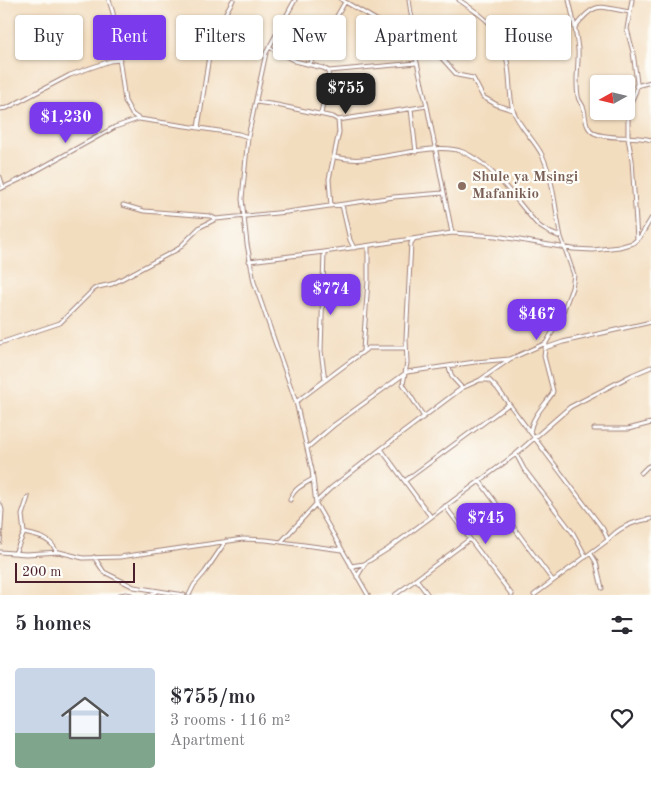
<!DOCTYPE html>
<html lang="en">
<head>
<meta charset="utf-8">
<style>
	:root { --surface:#fff; --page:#f7f7f7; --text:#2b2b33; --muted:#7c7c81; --line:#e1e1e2; --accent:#7c3aed }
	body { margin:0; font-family:"Old Standard TT",serif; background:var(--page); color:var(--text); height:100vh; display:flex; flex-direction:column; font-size:19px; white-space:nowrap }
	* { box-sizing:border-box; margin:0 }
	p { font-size:16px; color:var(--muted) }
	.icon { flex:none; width:28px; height:28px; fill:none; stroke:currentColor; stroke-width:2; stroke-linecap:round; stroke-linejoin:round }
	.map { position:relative; height:595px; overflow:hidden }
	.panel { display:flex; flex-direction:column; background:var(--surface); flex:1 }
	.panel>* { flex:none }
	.top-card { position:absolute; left:15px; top:15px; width:621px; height:45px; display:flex; gap:10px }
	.needle { width:32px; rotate:262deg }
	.tools { position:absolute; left:590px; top:75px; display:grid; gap:10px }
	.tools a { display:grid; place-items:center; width:45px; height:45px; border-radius:5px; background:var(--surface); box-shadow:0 1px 4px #0004; font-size:25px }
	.scale { position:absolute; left:15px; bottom:12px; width:120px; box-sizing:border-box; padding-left:5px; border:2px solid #4a1f2b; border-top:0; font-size:14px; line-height:18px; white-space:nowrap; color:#4a1f2b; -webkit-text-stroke:4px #fdfcf7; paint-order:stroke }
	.price { position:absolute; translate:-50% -42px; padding:0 11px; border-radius:10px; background:var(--accent); color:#fff; font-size:16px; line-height:32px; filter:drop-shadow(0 1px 2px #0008) }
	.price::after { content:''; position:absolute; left:50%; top:30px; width:15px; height:11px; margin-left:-8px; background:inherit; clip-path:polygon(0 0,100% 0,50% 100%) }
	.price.active { background:#222; color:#fff }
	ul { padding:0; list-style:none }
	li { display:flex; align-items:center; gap:15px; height:125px; padding:0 15px }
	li+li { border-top:1px solid var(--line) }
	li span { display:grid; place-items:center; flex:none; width:140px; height:100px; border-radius:5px; color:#555 }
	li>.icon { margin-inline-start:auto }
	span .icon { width:60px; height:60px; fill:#fffc; stroke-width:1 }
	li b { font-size:21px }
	h2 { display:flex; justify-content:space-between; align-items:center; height:60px; padding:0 15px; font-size:21px }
	.tag { padding:0 18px; border-radius:5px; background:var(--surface); box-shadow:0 1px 4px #0004; font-size:18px; line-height:45px }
	.tag.active { background:var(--accent); color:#fff }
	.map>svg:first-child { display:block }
</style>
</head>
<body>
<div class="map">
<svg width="651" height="595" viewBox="0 0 651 595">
	<rect width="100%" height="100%" fill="#fdfcf7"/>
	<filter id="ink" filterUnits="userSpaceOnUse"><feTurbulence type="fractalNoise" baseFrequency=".02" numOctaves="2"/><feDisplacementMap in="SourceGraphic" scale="10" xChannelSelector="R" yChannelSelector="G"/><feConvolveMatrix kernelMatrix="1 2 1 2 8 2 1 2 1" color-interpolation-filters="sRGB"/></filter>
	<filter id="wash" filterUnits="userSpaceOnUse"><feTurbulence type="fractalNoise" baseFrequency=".0096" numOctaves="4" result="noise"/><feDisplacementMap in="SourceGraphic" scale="20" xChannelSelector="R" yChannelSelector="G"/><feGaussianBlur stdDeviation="1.12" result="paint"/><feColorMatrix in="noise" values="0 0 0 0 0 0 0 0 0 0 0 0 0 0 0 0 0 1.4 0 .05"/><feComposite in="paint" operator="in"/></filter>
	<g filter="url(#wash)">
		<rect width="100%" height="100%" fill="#f3ddbf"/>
	</g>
	<g filter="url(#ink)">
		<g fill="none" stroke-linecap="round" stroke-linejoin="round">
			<g stroke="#9e7e75" stroke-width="5">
				<path id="street" d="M 109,0 L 113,13 L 125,101 L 132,114 L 139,119 L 239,134 L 248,137
					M 295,0 L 266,53 L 248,137 L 242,199 L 247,244 L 254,282 L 296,402 L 312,470 L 316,504 L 368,595
					M 342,0 L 402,35 L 413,45 L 427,106 L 452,233
					M 409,0 L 413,27 L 413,45 L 425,48 L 439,55 L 457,75 L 473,78 L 483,97 L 497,105 L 513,110
					M 459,0 C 493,23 505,32 509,75 C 510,86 510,99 513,110 C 519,127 534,139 542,155 C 554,180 555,210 561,237
					M 569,0 C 573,16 576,33 578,49 C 579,65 575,80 578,96 C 578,101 583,104 584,109 C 586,118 585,128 594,133 C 608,140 635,135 651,140
					M 632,0 L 627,29 L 633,52 L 637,83 L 636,91 L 628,109 L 628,138 L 632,160 L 637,239
					M 575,27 C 596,0 599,7 630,12
					M 269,47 L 295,61 L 323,68 L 329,71 L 321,114
					M 309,65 L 345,2
					M 329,71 L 417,63
					M 636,86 L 651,82
					M 256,102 L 277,105 L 333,117 L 338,120 L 339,132 L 329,179 L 331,206
					M 0,109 L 7,108 L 70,75 L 110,61 L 120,60
					M 411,109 L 416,152
					M 338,120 L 427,106
					M 198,128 L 211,43 L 216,30 L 233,0
					M 334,157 C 344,159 354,160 364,159 C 392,157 438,142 463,152 C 494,165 516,201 537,224 C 544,231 553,234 561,237 L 574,275 L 572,288 L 561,317 L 546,343 L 544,356 L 553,391 L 552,394 C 544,406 532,417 530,432
					M 0,177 L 3,187
					M 0,189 L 23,178 L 115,127 L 138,119
					M 123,205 L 144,211 L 210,216 L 216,219
					M 342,205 L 350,240 L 354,248
					M 414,239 L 411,243 L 406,339 L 407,363 L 403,384 L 424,417
					M 324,252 L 321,351 L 325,380
					M 249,261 L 324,252 L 452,233 L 496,236 L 573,249 L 593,250 L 619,247 L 633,243 L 640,237 L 651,219
					M 0,343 L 60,323 L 94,289 L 98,287 L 112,284 L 178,249 L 200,227 L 216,219 L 287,212 L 394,197 L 443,193
					M 545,348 L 563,342 L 651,322
					M 363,350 L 368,281 L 368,246
					M 449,367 L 452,377 L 462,388
					M 480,380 L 489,380 L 497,388 L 603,529 L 608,540 L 534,595
					M 296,402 L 368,348 L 406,348
					M 594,429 L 628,429 L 651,423
					M 307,448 L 334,425 L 407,372 L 475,362 L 510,359 L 546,343
					M 381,449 L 431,517
					M 516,454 L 524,469 L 573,533 L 586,557
					M 641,473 L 647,467 L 651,465
					M 406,480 L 509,404
					M 479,480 L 553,581
					M 290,500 C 293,489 304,484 313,479
					M 316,502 L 331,488 L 381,449 L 462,388 L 480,380 L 510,359
					M 0,504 L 2,510 L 0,542
					M 445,506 L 512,595
					M 24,533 C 37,536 51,538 56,551
					M 608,540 C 619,527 635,521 651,519
					M 281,542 L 316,504
					M 0,552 L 26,554 L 59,552 L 83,558 L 120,557 L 243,539 L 266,540 L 342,550
					M 15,553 L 24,533 L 22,515 L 28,497
					M 591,554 L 596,562 L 602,588
					M 94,557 L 104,572 L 134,587 L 184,595
					M 351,566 L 364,564 L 388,549 L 516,454 L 570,407 L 632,375 L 651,367
					M 357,577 L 364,565
					M 417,580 L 428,595
					M 120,595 L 126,594 L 131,595
					M 149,595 L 158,591
					M 189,595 L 194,585 L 205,572 L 226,541
					M 395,595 L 470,539"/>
			</g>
			<use href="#street" stroke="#fff" stroke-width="3"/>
		</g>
	</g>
	<circle fill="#8d6e63" stroke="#fdfcf7" stroke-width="2" cx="462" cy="186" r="5"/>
	<g text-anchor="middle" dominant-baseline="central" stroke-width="4.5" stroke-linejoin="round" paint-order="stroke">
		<g font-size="15" font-weight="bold" fill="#785e54" stroke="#fdfcf7" text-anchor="start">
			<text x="472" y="177">Shule ya Msingi<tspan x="472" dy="17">Mafanikio</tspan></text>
		</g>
	</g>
</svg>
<div class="tools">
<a><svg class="needle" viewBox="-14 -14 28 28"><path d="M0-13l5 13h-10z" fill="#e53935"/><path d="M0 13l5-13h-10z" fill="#7c7c81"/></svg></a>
</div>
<div class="scale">200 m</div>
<b class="price active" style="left:346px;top:115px">$755</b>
<b class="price" style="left:66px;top:144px">$1,230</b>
<b class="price" style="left:331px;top:316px">$774</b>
<b class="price" style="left:537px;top:341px">$467</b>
<b class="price" style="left:486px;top:545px">$745</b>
<div class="top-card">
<a class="tag">Buy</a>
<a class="tag active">Rent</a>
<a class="tag">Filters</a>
<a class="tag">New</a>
<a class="tag">Apartment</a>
<a class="tag">House</a>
</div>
</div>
<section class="panel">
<h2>5 homes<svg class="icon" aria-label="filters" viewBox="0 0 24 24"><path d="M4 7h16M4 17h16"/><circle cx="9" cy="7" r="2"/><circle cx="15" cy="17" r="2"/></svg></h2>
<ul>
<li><span style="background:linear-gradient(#c9d6e8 65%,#7fa58c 0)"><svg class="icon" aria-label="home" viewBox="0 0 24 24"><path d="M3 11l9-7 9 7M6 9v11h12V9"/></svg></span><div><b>$755/mo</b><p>3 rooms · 116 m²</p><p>Apartment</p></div><svg class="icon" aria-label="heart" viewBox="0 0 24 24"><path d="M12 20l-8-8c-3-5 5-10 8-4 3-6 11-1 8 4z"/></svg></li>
</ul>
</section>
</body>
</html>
